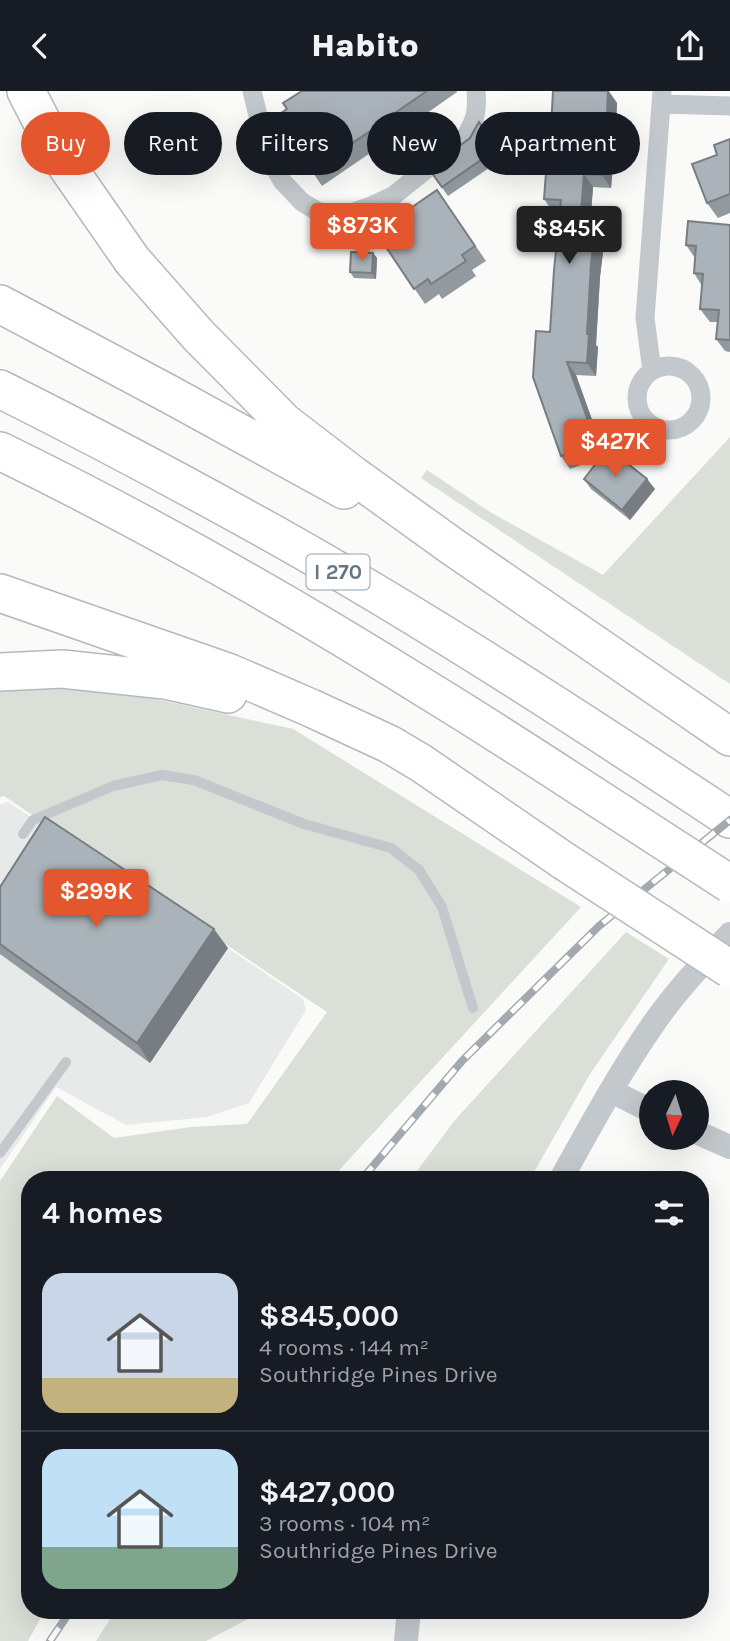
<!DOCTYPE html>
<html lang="en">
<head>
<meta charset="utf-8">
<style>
	:root { --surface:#171b24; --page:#20242c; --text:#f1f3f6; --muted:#9ea1a6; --line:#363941; --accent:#e4572e }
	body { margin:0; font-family:Karla,sans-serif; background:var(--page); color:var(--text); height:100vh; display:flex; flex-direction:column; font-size:26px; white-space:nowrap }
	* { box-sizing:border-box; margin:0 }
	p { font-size:23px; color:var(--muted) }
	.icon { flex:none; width:38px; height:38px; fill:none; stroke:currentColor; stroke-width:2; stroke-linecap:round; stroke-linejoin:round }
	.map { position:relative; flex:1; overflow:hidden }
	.side { position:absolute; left:21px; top:1080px; width:688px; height:448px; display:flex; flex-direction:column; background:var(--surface); border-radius:28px; box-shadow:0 7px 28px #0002 }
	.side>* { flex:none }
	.top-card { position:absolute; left:21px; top:21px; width:690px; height:63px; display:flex; gap:14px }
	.needle { width:46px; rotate:184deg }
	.buttons { position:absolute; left:639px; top:989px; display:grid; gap:14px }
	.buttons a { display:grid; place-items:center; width:70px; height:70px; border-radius:50%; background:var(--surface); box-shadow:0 7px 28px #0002; font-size:35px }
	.price { position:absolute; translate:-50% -60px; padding:0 16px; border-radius:7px; background:var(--accent); color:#fff; font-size:23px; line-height:46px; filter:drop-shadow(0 2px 4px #0008) }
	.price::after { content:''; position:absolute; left:50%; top:42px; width:21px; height:16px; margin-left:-10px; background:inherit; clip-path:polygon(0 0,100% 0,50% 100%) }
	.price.on { background:#222; color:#fff }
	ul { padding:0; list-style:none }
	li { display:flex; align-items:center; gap:21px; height:175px; padding:0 21px }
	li+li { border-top:2px solid var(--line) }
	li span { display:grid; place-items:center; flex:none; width:196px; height:140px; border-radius:21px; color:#555 }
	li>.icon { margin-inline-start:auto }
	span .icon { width:84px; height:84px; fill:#fffc; stroke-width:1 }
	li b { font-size:30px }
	h2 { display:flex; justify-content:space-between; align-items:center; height:84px; padding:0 21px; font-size:30px }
	.chip { padding:0 24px; border-radius:32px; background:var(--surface); box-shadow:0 7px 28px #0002; font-size:24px; line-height:63px }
	.chip.on { background:var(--accent); color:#fff }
	header { display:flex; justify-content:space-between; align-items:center; height:91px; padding:0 21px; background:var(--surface); font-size:32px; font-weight:800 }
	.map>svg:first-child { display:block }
</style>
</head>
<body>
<header><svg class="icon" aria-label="back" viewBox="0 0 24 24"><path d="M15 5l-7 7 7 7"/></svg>Habito<svg class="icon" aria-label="share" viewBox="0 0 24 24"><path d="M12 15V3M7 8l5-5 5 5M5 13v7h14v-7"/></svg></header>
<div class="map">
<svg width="730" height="1550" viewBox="0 0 730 1550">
	<rect width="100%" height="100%" fill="#fafaf8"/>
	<path fill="#e8e9e9" d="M 8,711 L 148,803 L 303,908 L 306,919 L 249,1012 L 207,1026 L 126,1034 L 56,996 L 0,1078 L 0,713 Z"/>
	<path fill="#dadfd7" d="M 730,346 L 730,593 L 421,387 L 427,379 L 490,421 L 603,484 Z
		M 0,595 L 101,596 L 293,638 L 581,816 L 331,1088 L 30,1088 L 30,1519 L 45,1519 L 28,1550 L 0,1550 L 0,1090 L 57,1005 L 114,1047 L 191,1036 L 247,1033 L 327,921 L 4,705 L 0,706 Z
		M 626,841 L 669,868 L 590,983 L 530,1088 L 411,1088 L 455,1029 Z
		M 116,1519 L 265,1519 L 206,1550 L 96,1550 Z"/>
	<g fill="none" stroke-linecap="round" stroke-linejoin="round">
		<g stroke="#b4b9bd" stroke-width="40">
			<path id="motorway" d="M 26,0 L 59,64 L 132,169 L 198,244 L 284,331 L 353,384 L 453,456 L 730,646
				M 0,213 L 169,303 L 344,399
				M 0,298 C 92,344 182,392 272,442 C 429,530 580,629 730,728
				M 0,360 C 148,432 292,514 431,601 C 495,640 557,681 619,721
				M 0,502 L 230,582 L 311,617 L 389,653 L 421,672 L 564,770
				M 0,581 L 62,578 L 165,589 L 228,603"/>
		</g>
		<path stroke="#c3c8cc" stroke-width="10" d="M 23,743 L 33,729 L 113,695 L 162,684 L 194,689 L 304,733 L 391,757 L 419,779 L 442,816 L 473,917
			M 0,1062 L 66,971"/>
		<path stroke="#c3c8cc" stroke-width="19" d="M 252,0 L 268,66 L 283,91 L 302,111 L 317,120 L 340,126 L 371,115 L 393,105 L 464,48 C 475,29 478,22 476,0
			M 661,13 L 730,15
			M637 307a32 32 0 1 1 64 0a32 32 0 1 1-64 0Z
			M 652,280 L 645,227 L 662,0"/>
		<path stroke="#c3c8cc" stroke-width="24" d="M 611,1000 L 651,1020
			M 696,1041 L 730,1056
			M 561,1088 C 590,1036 619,982 654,932 C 676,900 703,871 730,843
			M 406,1550 L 409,1519"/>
		<use href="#motorway" stroke="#fff" stroke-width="37"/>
		<g stroke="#a2aab0" stroke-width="8">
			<path id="rail" d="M 362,1088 L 462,970 L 599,835 L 730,729
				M 50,1550 L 71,1519"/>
		</g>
		<use href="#rail" stroke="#fff" stroke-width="5" stroke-dasharray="16" stroke-linecap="butt"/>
		<g stroke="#b4b9bd" stroke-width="40" stroke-linecap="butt">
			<path id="motorway-bridge" d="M 619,721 L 730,793
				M 564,770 L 730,878"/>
		</g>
		<use href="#motorway-bridge" stroke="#fff" stroke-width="37"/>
	</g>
	<path fill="#929a9f" d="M 302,0 L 457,0 L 457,1 L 403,39 L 421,67 L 397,83 L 379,56 L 322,95 L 275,26 L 287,18 Z
		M 553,0 L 609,0 L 617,12 L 616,36 L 603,35 L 602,61 L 604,61 L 613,74 L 611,97 L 593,96 L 591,123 L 606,136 L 600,186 L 596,254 L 598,256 L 596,285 L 576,284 L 604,362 L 647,388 L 655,398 L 630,429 L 591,398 L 584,388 L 600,367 L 570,378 L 561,365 L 550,241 L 560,121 L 553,121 L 544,108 L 550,56 Z
		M 479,31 L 500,62 L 492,75 L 448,105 L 429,78 L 470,47 Z
		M 730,48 L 730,122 L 718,127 L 707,112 L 717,64 Z
		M 437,99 L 486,170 L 472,179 L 476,185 L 442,208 L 439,203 L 425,213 L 376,141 Z
		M 730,134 L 730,261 L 725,260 L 716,248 L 718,231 L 710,231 L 700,218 L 702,195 L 694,182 L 695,167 L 686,154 Z
		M 373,162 L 377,167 L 376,188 L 354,187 L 350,181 Z
		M 0,796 L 228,857 L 150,972 L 0,863 Z"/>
	<path fill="#777d82" d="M 608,0 L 617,12 L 616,36 L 607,23 Z
		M 594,22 L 603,35 L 601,73 L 592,60 Z
		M 493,53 L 500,62 L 492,75 L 485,66 Z
		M 604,61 L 613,74 L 611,97 L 602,84 Z
		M 584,83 L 593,96 L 590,135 L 581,122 Z
		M 597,123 L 606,136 L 600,186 L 596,254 L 598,256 L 596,285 L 587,272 L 587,243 L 591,173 Z
		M 373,162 L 377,167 L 376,188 L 372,182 Z
		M 567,271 L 576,284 L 605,365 L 596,352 Z
		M 647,388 L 655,398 L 630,429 L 622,419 Z
		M 214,838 L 228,857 L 150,972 L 137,952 Z"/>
	<path fill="#aab3b9" stroke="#777d82" stroke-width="2" d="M 302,0 L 427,0 L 392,24 L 411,52 L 387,68 L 369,41 L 311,80 L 275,26 L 287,18 L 283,12 Z
		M 553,0 L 608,0 L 607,23 L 594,22 L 592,60 L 604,61 L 602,84 L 584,83 L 581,122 L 597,123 L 591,173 L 587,243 L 589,243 L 587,272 L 567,271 L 596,352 L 561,365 L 533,286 L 536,240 L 550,241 L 554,179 L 561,109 L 544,108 L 548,56 L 550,56 Z
		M 479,31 L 493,53 L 485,66 L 442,96 L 429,78 L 470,47 Z
		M 730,48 L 730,103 L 707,112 L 692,73 L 717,64 L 714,54 Z
		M 437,99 L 475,155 L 462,164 L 466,170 L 431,193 L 428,188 L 414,198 L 376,141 Z
		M 688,130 L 730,134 L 730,249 L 716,248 L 719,219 L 700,218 L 703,183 L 694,182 L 696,155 L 686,154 Z
		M 351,161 L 373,162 L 372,182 L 350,181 Z
		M 608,357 L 647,388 L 622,419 L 584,388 Z
		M 45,726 L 214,838 L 137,952 L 0,853 L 0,796 Z"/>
	<g text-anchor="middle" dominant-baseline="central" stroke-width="7" stroke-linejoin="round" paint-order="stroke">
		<rect fill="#fff" stroke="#939fa8" stroke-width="2" x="306.5" y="463.5" width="63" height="35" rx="5"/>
		<g font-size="21" font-weight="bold" fill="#657683">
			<text x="338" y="481">I 270</text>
		</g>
	</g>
</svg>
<div class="buttons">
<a><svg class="needle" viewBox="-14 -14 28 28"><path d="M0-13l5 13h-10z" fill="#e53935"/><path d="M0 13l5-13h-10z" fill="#9ea1a6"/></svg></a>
</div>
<b class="price" style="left:362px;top:172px">$873K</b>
<b class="price on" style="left:569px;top:175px">$845K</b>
<b class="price" style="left:615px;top:388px">$427K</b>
<b class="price" style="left:96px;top:838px">$299K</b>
<div class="top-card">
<a class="chip on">Buy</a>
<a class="chip">Rent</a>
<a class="chip">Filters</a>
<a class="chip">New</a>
<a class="chip">Apartment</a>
</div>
<section class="side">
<h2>4 homes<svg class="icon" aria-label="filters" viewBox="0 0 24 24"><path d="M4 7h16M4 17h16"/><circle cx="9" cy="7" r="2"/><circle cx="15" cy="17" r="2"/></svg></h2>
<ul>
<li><span style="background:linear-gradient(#c9d6e8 75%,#c2b280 0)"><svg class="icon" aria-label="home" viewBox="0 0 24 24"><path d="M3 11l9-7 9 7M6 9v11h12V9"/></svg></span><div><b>$845,000</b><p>4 rooms · 144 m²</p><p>Southridge Pines Drive</p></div></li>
<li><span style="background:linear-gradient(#bfe0f5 70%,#7fa58c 0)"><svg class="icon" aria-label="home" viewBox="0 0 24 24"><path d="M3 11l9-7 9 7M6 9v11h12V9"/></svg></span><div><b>$427,000</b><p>3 rooms · 104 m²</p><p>Southridge Pines Drive</p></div></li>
</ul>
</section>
</div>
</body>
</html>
